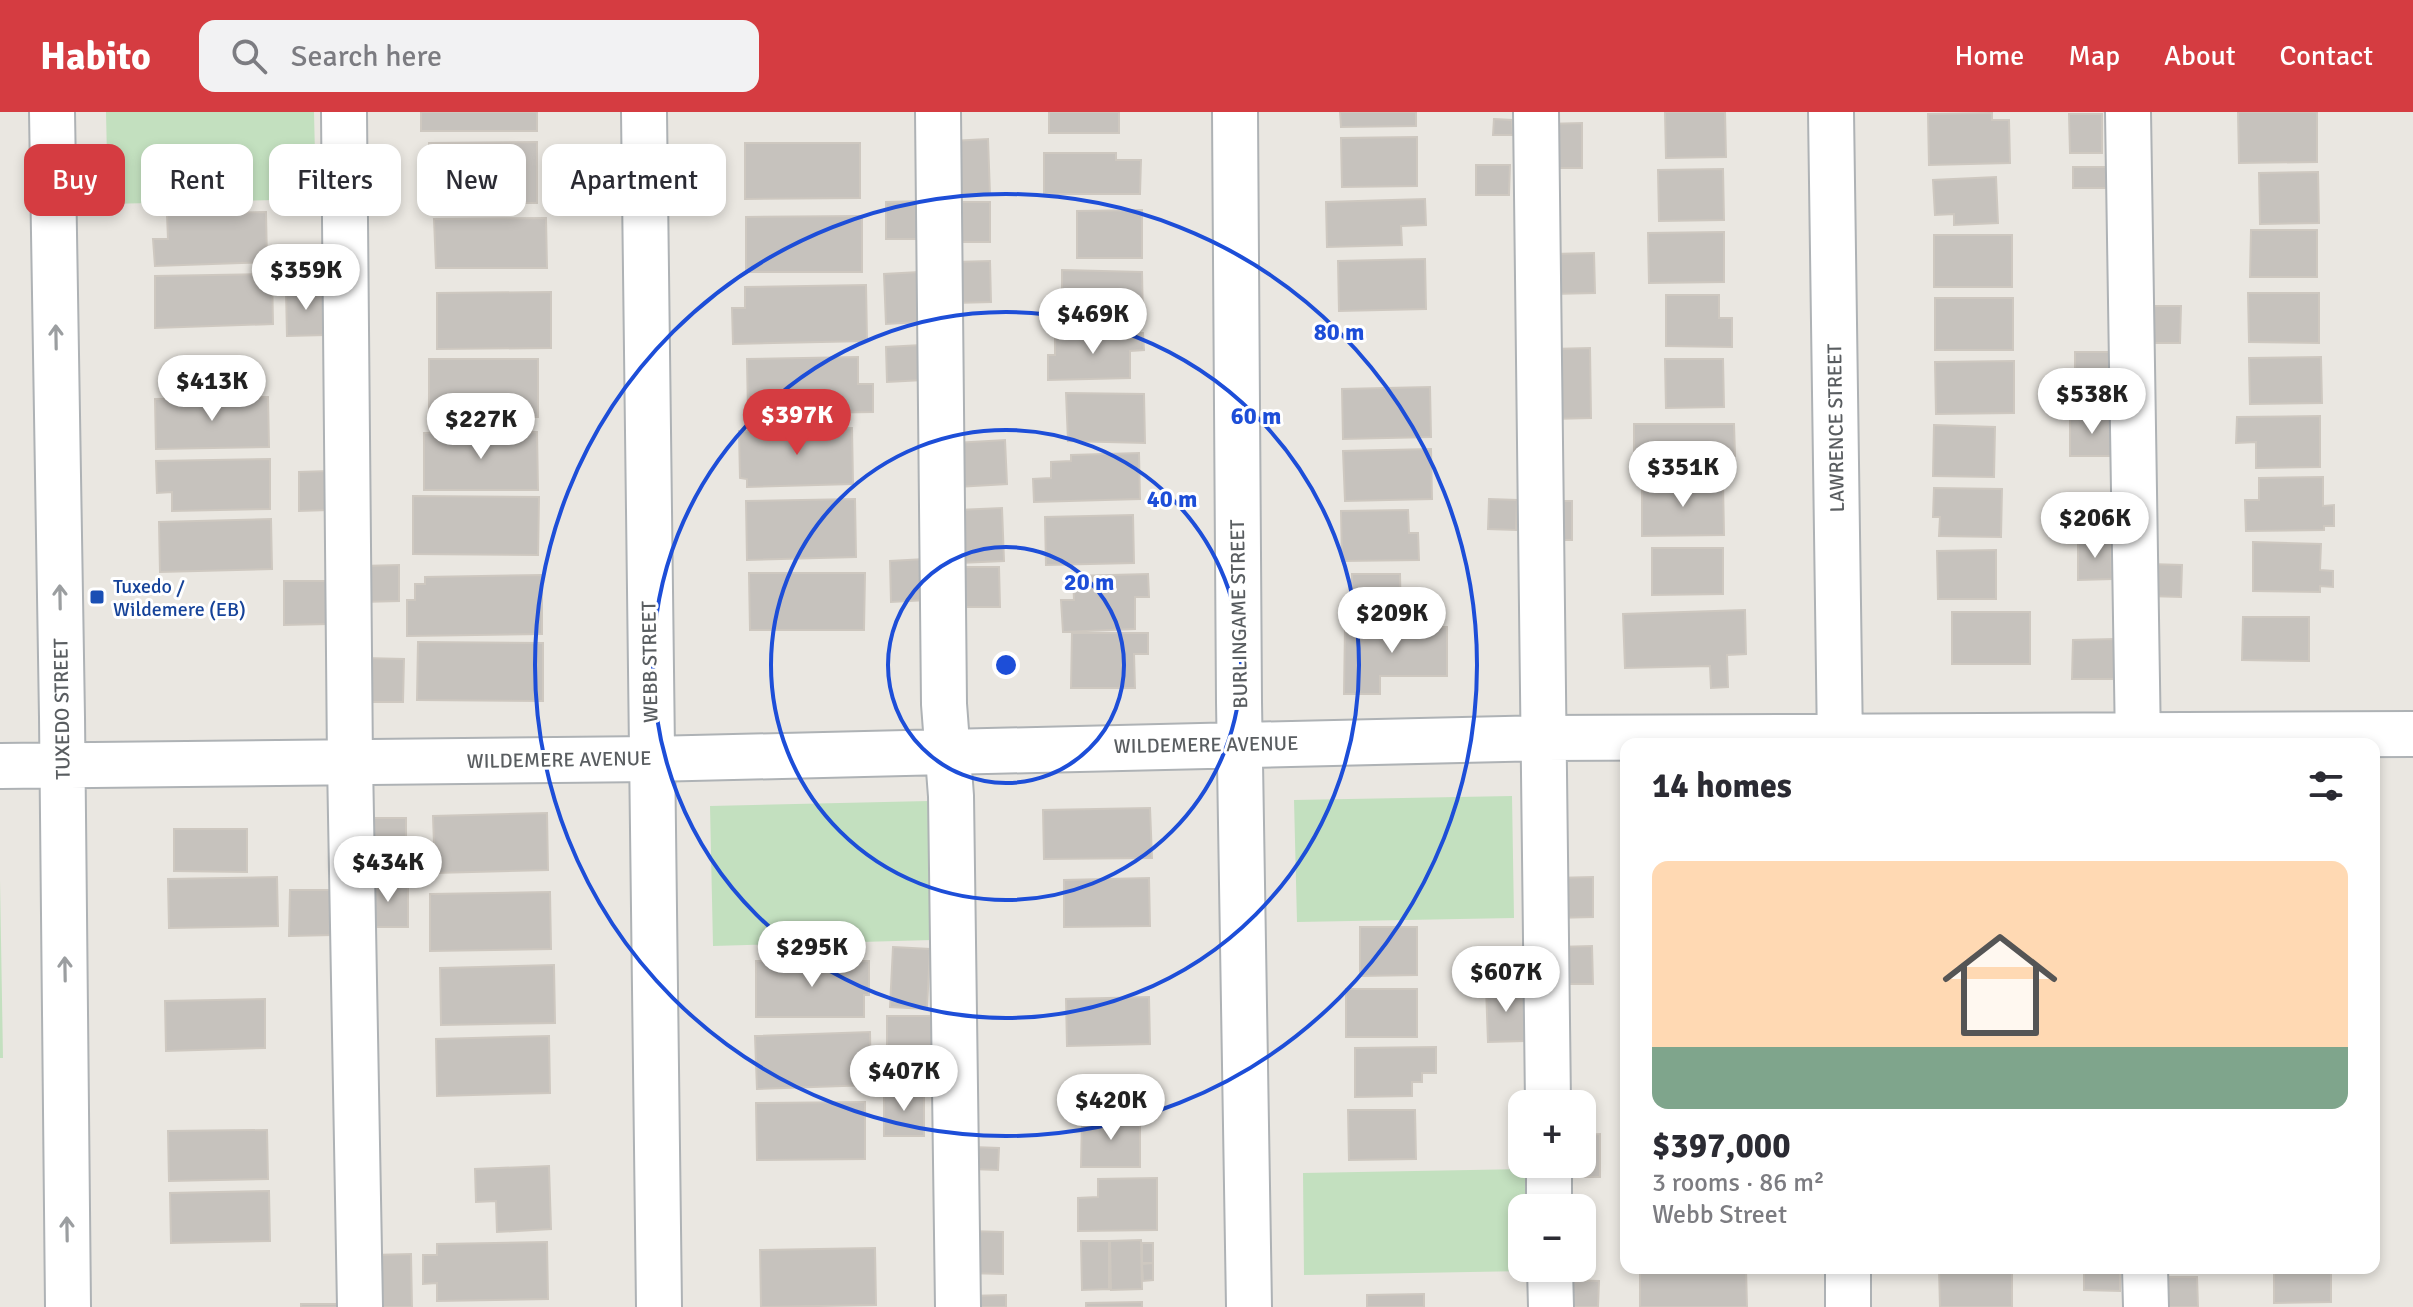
<!DOCTYPE html>
<html lang="en">
<head>
<meta charset="utf-8">
<style>
	:root { --surface:#fff; --page:#f2f2f3; --text:#2b2b33; --muted:#7c7c81; --accent:#d53c41 }
	body { margin:0; font-family:Signika,sans-serif; background:var(--page); color:var(--text); height:100vh; display:flex; flex-direction:column; font-size:30px; white-space:nowrap }
	* { box-sizing:border-box; margin:0 }
	p { font-size:26px; color:var(--muted) }
	.icon { flex:none; width:44px; height:44px; fill:none; stroke:currentColor; stroke-width:2; stroke-linecap:round; stroke-linejoin:round }
	.map { position:relative; flex:1; overflow:hidden }
	.drawer { position:absolute; left:1620px; top:626px; width:760px; height:536px; display:flex; flex-direction:column; background:var(--surface); border-radius:16px; box-shadow:0 4px 12px #0003 }
	.drawer>* { flex:none }
	.banner { position:absolute; left:24px; top:32px; width:760px; height:72px; display:flex; gap:16px }
	.controls { position:absolute; left:1508px; top:978px; display:grid; gap:16px }
	.controls a { display:grid; place-items:center; width:88px; height:88px; border-radius:16px; background:var(--surface); box-shadow:0 4px 12px #0003; font-size:40px }
	.price { position:absolute; translate:-50% -68px; padding:0 18px; border-radius:28px; background:#fff; color:#222; font-size:26px; line-height:52px; filter:drop-shadow(0 2px 4px #0008) }
	.price::after { content:''; position:absolute; left:50%; top:48px; width:24px; height:18px; margin-left:-12px; background:inherit; clip-path:polygon(0 0,100% 0,50% 100%) }
	.price.active { background:var(--accent); color:#fff }
	ul { padding:0; list-style:none }
	li { display:grid; align-content:center; gap:16px; height:424px; padding:0 32px }
	li span { display:grid; place-items:center; height:248px; border-radius:16px; color:#555 }
	li>.icon { margin-inline-start:auto }
	span .icon { width:144px; height:144px; fill:#fffc; stroke-width:1 }
	li b { font-size:34px }
	h2 { display:flex; justify-content:space-between; align-items:center; height:96px; padding:0 32px; font-size:34px }
	.tag { padding:0 28px; border-radius:16px; background:var(--surface); box-shadow:0 4px 12px #0003; font-size:28px; line-height:72px }
	.tag.active { background:var(--accent); color:#fff }
	header { display:flex; align-items:center; gap:48px; box-sizing:border-box; height:112px; padding:0 40px; background:var(--accent); color:#fff }
	header strong { font-size:38px }
	nav { display:flex; gap:44px; margin-inline-start:auto; font-size:28px }
	.search { width:560px; height:72px; background:var(--page); display:flex; align-items:center; gap:20px; box-sizing:border-box; padding:0 28px; border-radius:16px; color:var(--muted); font-size:30px }
	.map>svg:first-child { display:block }
</style>
</head>
<body>
<header>
<strong>Habito</strong>
<div class="search"><svg class="icon" aria-label="search" viewBox="0 0 24 24"><circle cx="10" cy="10" r="6"/><path d="M15 15l6 6"/></svg>Search here</div>
<nav><a>Home</a><a>Map</a><a>About</a><a>Contact</a></nav>
</header>
<div class="map">
<svg width="2413" height="1195" viewBox="0 0 2413 1195">
	<rect width="100%" height="100%" fill="#eae7e1"/>
	<path fill="#c3e0bf" d="M 106,0 L 314,0 L 316,87 L 108,92 Z
		M 1512,684 L 1514,806 L 1297,810 L 1294,688 Z
		M 929,689 L 932,828 L 713,834 L 710,694 Z
		M 0,768 L 3,946 L 0,946 Z
		M 1528,1057 L 1528,1096 L 1522,1096 L 1522,1156 L 1529,1156 L 1529,1159 L 1304,1163 L 1303,1061 Z"/>
	<path fill="#c6c2bd" stroke="#cec8c0" stroke-width="2" d="M 421,0 L 537,0 L 537,19 L 421,19 Z
		M 1049,0 L 1119,0 L 1119,21 L 1049,21 Z
		M 1340,0 L 1416,0 L 1416,14 L 1341,15 Z
		M 1665,0 L 1725,0 L 1726,45 L 1666,46 Z
		M 2238,0 L 2317,0 L 2317,50 L 2239,51 Z
		M 1992,1 L 1992,8 L 2009,8 L 2010,51 L 1929,53 L 1928,2 Z
		M 2069,2 L 2102,2 L 2102,41 L 2070,41 Z
		M 1494,7 L 1512,8 L 1513,23 L 1493,23 Z
		M 1582,11 L 1582,56 L 1545,56 L 1545,12 Z
		M 1417,25 L 1417,74 L 1342,75 L 1341,26 Z
		M 988,27 L 990,83 L 953,85 L 951,29 Z
		M 537,30 L 537,91 L 430,91 L 429,31 Z
		M 745,31 L 860,31 L 860,86 L 745,87 Z
		M 1044,41 L 1116,41 L 1116,48 L 1141,48 L 1140,82 L 1044,82 Z
		M 1476,53 L 1510,53 L 1509,83 L 1476,83 Z
		M 2073,55 L 2106,55 L 2106,76 L 2073,76 Z
		M 1723,57 L 1724,108 L 1659,109 L 1658,58 Z
		M 2318,60 L 2319,111 L 2260,112 L 2259,61 Z
		M 1996,65 L 1998,111 L 1954,113 L 1954,102 L 1935,103 L 1933,68 Z
		M 1425,87 L 1426,113 L 1401,114 L 1402,133 L 1327,135 L 1326,90 Z
		M 924,89 L 925,127 L 886,127 L 886,90 Z
		M 952,90 L 990,90 L 990,130 L 952,130 Z
		M 1142,98 L 1142,146 L 1077,146 L 1077,99 Z
		M 266,100 L 267,150 L 155,154 L 153,127 L 168,127 L 167,102 Z
		M 862,104 L 862,160 L 746,160 L 746,105 Z
		M 546,106 L 547,156 L 436,156 L 434,107 Z
		M 2251,118 L 2317,118 L 2317,165 L 2250,165 Z
		M 1724,120 L 1724,170 L 1649,171 L 1648,121 Z
		M 1934,123 L 2012,123 L 2012,175 L 1934,175 Z
		M 1594,141 L 1595,181 L 1552,182 L 1552,142 Z
		M 1425,147 L 1426,197 L 1339,199 L 1338,149 Z
		M 990,149 L 991,190 L 955,191 L 954,150 Z
		M 1062,158 L 1142,160 L 1143,209 L 1080,209 L 1081,190 L 1062,189 Z
		M 919,160 L 921,210 L 886,212 L 884,162 Z
		M 272,162 L 273,212 L 155,216 L 155,164 Z
		M 866,173 L 867,229 L 733,232 L 732,196 L 745,196 L 745,175 Z
		M 325,177 L 326,223 L 287,224 L 286,178 Z
		M 551,180 L 551,236 L 437,237 L 437,181 Z
		M 2248,181 L 2319,181 L 2319,231 L 2249,230 Z
		M 1666,183 L 1719,183 L 1719,206 L 1732,206 L 1732,235 L 1666,234 Z
		M 1935,186 L 2013,186 L 2013,238 L 1935,238 Z
		M 2145,194 L 2181,194 L 2180,231 L 2145,231 Z
		M 1143,221 L 1144,238 L 1130,239 L 1130,266 L 1048,268 L 1048,243 L 1055,243 L 1055,224 Z
		M 921,233 L 923,268 L 887,270 L 886,235 Z
		M 1590,236 L 1591,306 L 1552,307 L 1552,237 Z
		M 2075,240 L 2112,240 L 2112,278 L 2075,278 Z
		M 858,245 L 858,272 L 873,272 L 873,300 L 748,302 L 747,247 Z
		M 2321,245 L 2322,291 L 2250,292 L 2249,246 Z
		M 429,247 L 538,247 L 538,305 L 429,305 Z
		M 1665,247 L 1723,247 L 1724,295 L 1666,296 Z
		M 2014,249 L 2014,301 L 1936,302 L 1935,250 Z
		M 1430,275 L 1431,325 L 1343,327 L 1342,277 Z
		M 1066,281 L 1144,282 L 1145,331 L 1068,329 Z
		M 268,285 L 269,335 L 156,337 L 155,287 Z
		M 2320,304 L 2320,355 L 2256,356 L 2256,330 L 2236,331 L 2237,305 Z
		M 2070,305 L 2114,305 L 2114,344 L 2070,344 Z
		M 1634,312 L 1734,312 L 1735,344 L 1726,344 L 1726,363 L 1643,363 L 1644,339 L 1634,339 Z
		M 1934,313 L 1995,315 L 1994,365 L 1933,364 Z
		M 852,316 L 853,372 L 747,375 L 747,367 L 740,366 L 739,319 Z
		M 537,320 L 538,378 L 424,378 L 424,321 Z
		M 1005,328 L 1007,372 L 957,375 L 955,331 Z
		M 1431,337 L 1432,387 L 1345,389 L 1343,339 Z
		M 1139,341 L 1140,387 L 1034,390 L 1033,367 L 1051,366 L 1051,350 L 1071,349 L 1071,343 Z
		M 270,347 L 270,397 L 172,399 L 172,380 L 157,381 L 156,349 Z
		M 329,359 L 329,398 L 299,399 L 299,360 Z
		M 2323,365 L 2323,394 L 2334,393 L 2334,414 L 2324,414 L 2324,418 L 2246,419 L 2245,388 L 2259,388 L 2259,366 Z
		M 1642,371 L 1723,371 L 1724,423 L 1642,424 Z
		M 1934,376 L 2002,377 L 2001,425 L 1939,424 L 1940,405 L 1933,405 Z
		M 413,384 L 539,385 L 538,443 L 413,442 Z
		M 855,387 L 856,445 L 747,448 L 746,389 Z
		M 1489,387 L 1517,388 L 1516,418 L 1488,417 Z
		M 1553,389 L 1572,389 L 1572,428 L 1552,428 Z
		M 1002,396 L 1004,449 L 959,451 L 958,398 Z
		M 1408,398 L 1409,421 L 1418,421 L 1419,448 L 1342,449 L 1341,399 Z
		M 1133,403 L 1134,451 L 1046,453 L 1045,405 Z
		M 271,407 L 272,457 L 160,460 L 159,410 Z
		M 2111,427 L 2112,467 L 2078,468 L 2078,428 Z
		M 2253,430 L 2321,432 L 2320,458 L 2333,459 L 2333,475 L 2320,474 L 2320,480 L 2253,479 Z
		M 1652,436 L 1723,436 L 1723,482 L 1652,483 Z
		M 1996,438 L 1996,487 L 1938,487 L 1937,439 Z
		M 925,447 L 927,488 L 891,490 L 890,449 Z
		M 2149,452 L 2182,453 L 2181,485 L 2148,484 Z
		M 399,453 L 399,489 L 362,490 L 362,454 Z
		M 957,455 L 999,455 L 1000,495 L 957,495 Z
		M 749,461 L 865,461 L 864,518 L 750,518 Z
		M 1148,462 L 1149,485 L 1135,485 L 1135,517 L 1063,520 L 1061,488 L 1074,488 L 1073,464 Z
		M 1352,462 L 1400,462 L 1401,508 L 1352,509 Z
		M 542,463 L 542,522 L 407,524 L 407,488 L 415,488 L 415,472 L 425,472 L 425,465 Z
		M 284,469 L 328,469 L 328,512 L 284,513 Z
		M 1745,498 L 1746,542 L 1727,543 L 1728,575 L 1711,576 L 1710,554 L 1625,556 L 1623,502 Z
		M 1952,500 L 2030,500 L 2030,552 L 1952,552 Z
		M 2243,505 L 2309,505 L 2309,549 L 2242,548 Z
		M 1345,515 L 1447,515 L 1447,564 L 1380,564 L 1380,582 L 1344,582 Z
		M 1072,521 L 1148,521 L 1148,542 L 1134,542 L 1135,576 L 1071,576 Z
		M 2114,527 L 2114,567 L 2072,567 L 2073,528 Z
		M 418,530 L 543,531 L 543,589 L 417,588 Z
		M 364,546 L 404,547 L 403,590 L 363,590 Z
		M 1150,696 L 1152,746 L 1044,747 L 1043,698 Z
		M 547,701 L 548,758 L 435,761 L 433,704 Z
		M 367,706 L 406,706 L 406,757 L 367,756 Z
		M 174,717 L 247,717 L 247,760 L 174,759 Z
		M 277,765 L 278,814 L 169,816 L 168,767 Z
		M 1593,765 L 1593,805 L 1554,806 L 1553,766 Z
		M 1149,766 L 1150,814 L 1064,815 L 1064,768 Z
		M 368,770 L 408,770 L 408,815 L 368,815 Z
		M 290,778 L 332,778 L 332,823 L 289,824 Z
		M 550,780 L 551,837 L 430,839 L 430,782 Z
		M 1360,815 L 1417,815 L 1417,863 L 1360,864 Z
		M 1592,834 L 1593,872 L 1558,872 L 1557,835 Z
		M 893,835 L 930,837 L 927,897 L 890,895 Z
		M 756,849 L 869,849 L 869,883 L 864,883 L 864,905 L 756,905 Z
		M 554,853 L 555,911 L 441,913 L 440,856 Z
		M 1524,874 L 1525,929 L 1488,930 L 1486,875 Z
		M 1346,877 L 1417,877 L 1417,925 L 1346,925 Z
		M 1149,885 L 1150,932 L 1067,934 L 1066,887 Z
		M 265,887 L 265,936 L 166,939 L 165,889 Z
		M 887,904 L 932,904 L 932,944 L 887,945 Z
		M 870,920 L 871,973 L 757,977 L 755,924 Z
		M 549,924 L 550,981 L 437,984 L 436,927 Z
		M 1436,935 L 1436,961 L 1422,961 L 1422,970 L 1412,970 L 1412,984 L 1355,985 L 1355,936 Z
		M 884,978 L 924,978 L 924,1024 L 884,1024 Z
		M 865,990 L 865,1047 L 757,1048 L 756,991 Z
		M 1348,998 L 1415,998 L 1416,1047 L 1349,1048 Z
		M 1082,1005 L 1140,1005 L 1140,1055 L 1081,1055 Z
		M 267,1018 L 268,1067 L 169,1069 L 168,1019 Z
		M 1600,1022 L 1600,1065 L 1558,1065 L 1558,1052 L 1582,1052 L 1582,1023 Z
		M 972,1035 L 999,1036 L 998,1058 L 971,1057 Z
		M 549,1054 L 551,1117 L 497,1120 L 496,1089 L 476,1090 L 475,1057 Z
		M 1157,1066 L 1157,1118 L 1078,1119 L 1078,1086 L 1098,1085 L 1098,1067 Z
		M 269,1079 L 270,1129 L 171,1131 L 170,1081 Z
		M 967,1119 L 1003,1120 L 1003,1162 L 966,1161 Z
		M 1141,1128 L 1142,1177 L 1111,1178 L 1110,1129 Z
		M 1081,1129 L 1109,1129 L 1109,1177 L 1082,1178 Z
		M 547,1130 L 548,1187 L 437,1189 L 437,1171 L 423,1172 L 423,1143 L 437,1143 L 437,1132 Z
		M 1142,1131 L 1153,1131 L 1153,1151 L 1142,1151 Z
		M 875,1136 L 876,1193 L 761,1195 L 760,1138 Z
		M 411,1142 L 412,1195 L 374,1195 L 373,1143 Z
		M 1153,1151 L 1153,1168 L 1143,1169 L 1142,1152 Z
		M 1640,1156 L 1746,1156 L 1747,1195 L 1640,1195 Z
		M 1939,1156 L 2012,1156 L 2012,1195 L 1940,1195 Z
		M 2084,1156 L 2120,1156 L 2120,1179 L 2084,1178 Z
		M 2274,1156 L 2331,1156 L 2331,1190 L 2274,1191 Z
		M 2164,1165 L 2197,1165 L 2198,1195 L 2164,1195 Z
		M 1563,1168 L 1599,1169 L 1598,1195 L 1562,1195 Z
		M 1424,1182 L 1424,1195 L 1367,1195 L 1367,1183 Z
		M 1006,1183 L 1006,1195 L 968,1195 L 968,1184 Z
		M 1142,1190 L 1142,1195 L 1086,1195 L 1086,1191 Z
		M 301,1192 L 344,1192 L 344,1195 L 301,1195 Z"/>
	<g fill="none" stroke-linecap="round" stroke-linejoin="round">
		<g stroke="#aeb2b5" stroke-width="48">
			<path id="minor" d="M 52,0 L 62,605 L 68,1195
				M 344,0 L 350,650 L 360,1195
				M 644,0 L 659,1195
				M 938,0 L 944,592 L 951,684 L 958,1195
				M 1235,0 L 1239,590 L 1249,1195
				M 1536,0 L 1548,992
				M 1831,0 L 1840,632
				M 2128,0 L 2138,632
				M 0,654 L 651,647 L 1543,626 L 2413,622
				M 1549,1052 L 1549,1096
				M 1550,1156 L 1551,1195
				M 1848,1156 L 1848,1195
				M 2145,1156 L 2146,1195"/>
		</g>
		<use href="#minor" stroke="#fff" stroke-width="44"/>
	</g>
	<defs><path id="oneway-shaft" d="M-6 0H5M1.5-3L5.5 0L1.5 3" fill="none" stroke-width="1.6" stroke-linecap="round" stroke-linejoin="round" transform="scale(2)"/></defs>
	<g stroke="#9b9ea0">
		<use href="#oneway-shaft" transform="translate(56 225) rotate(-91)"/>
		<use href="#oneway-shaft" transform="translate(60 485) rotate(-91)"/>
		<use href="#oneway-shaft" transform="translate(65 857) rotate(-91)"/>
		<use href="#oneway-shaft" transform="translate(67 1117) rotate(-91)"/>
	</g>
	<g fill="none" stroke="#1d4ed8" stroke-width="4">
		<circle cx="1006" cy="553" r="118"/>
		<circle cx="1006" cy="553" r="235"/>
		<circle cx="1006" cy="553" r="353"/>
		<circle cx="1006" cy="553" r="471"/>
	</g>
	<rect fill="#1a4fb4" stroke="#fff" stroke-width="3" x="89" y="477" width="16" height="16" rx="4"/>
	<g text-anchor="middle" dominant-baseline="central" stroke-width="6" stroke-linejoin="round" paint-order="stroke">
		<g font-size="20" fill="#595d60" stroke="#fff">
			<text transform="translate(1836 316) rotate(-91)">LAWRENCE STREET</text>
			<text transform="translate(1239 502) rotate(-91)">BURLINGAME STREET</text>
			<text transform="translate(650 550) rotate(-91)">WEBB STREET</text>
			<text transform="translate(62 597) rotate(-91)">TUXEDO STREET</text>
			<text transform="translate(1206 633) rotate(-1)">WILDEMERE AVENUE</text>
			<text transform="translate(559 648) rotate(-1)">WILDEMERE AVENUE</text>
		</g>
		<g font-size="20" fill="#164399" stroke="#fff" text-anchor="start">
			<text x="113" y="474">Tuxedo /<tspan x="113" dy="23">Wildemere (EB)</tspan></text>
		</g>
	</g>
	<circle cx="1006" cy="553" r="12" fill="#1d4ed8" stroke="#fff" stroke-width="4"/>
	<g font-size="24" text-anchor="middle" font-weight="bold" fill="#1d4ed8" stroke="#fff" stroke-width="6" stroke-linejoin="round" paint-order="stroke">
		<text x="1339" y="228">80 m</text>
		<text x="1256" y="312">60 m</text>
		<text x="1172" y="395">40 m</text>
		<text x="1089" y="478">20 m</text>
	</g>
</svg>
<div class="controls">
<a>+</a>
<a>−</a>
</div>
<b class="price" style="left:306px;top:200px">$359K</b>
<b class="price" style="left:1093px;top:244px">$469K</b>
<b class="price" style="left:212px;top:311px">$413K</b>
<b class="price" style="left:2092px;top:324px">$538K</b>
<b class="price active" style="left:797px;top:345px">$397K</b>
<b class="price" style="left:481px;top:349px">$227K</b>
<b class="price" style="left:1683px;top:397px">$351K</b>
<b class="price" style="left:2095px;top:448px">$206K</b>
<b class="price" style="left:1392px;top:543px">$209K</b>
<b class="price" style="left:388px;top:792px">$434K</b>
<b class="price" style="left:812px;top:877px">$295K</b>
<b class="price" style="left:1506px;top:902px">$607K</b>
<b class="price" style="left:904px;top:1001px">$407K</b>
<b class="price" style="left:1111px;top:1030px">$420K</b>
<div class="banner">
<a class="tag active">Buy</a>
<a class="tag">Rent</a>
<a class="tag">Filters</a>
<a class="tag">New</a>
<a class="tag">Apartment</a>
</div>
<section class="drawer">
<h2>14 homes<svg class="icon" aria-label="filters" viewBox="0 0 24 24"><path d="M4 7h16M4 17h16"/><circle cx="9" cy="7" r="2"/><circle cx="15" cy="17" r="2"/></svg></h2>
<ul>
<li><span style="background:linear-gradient(#ffd9b3 75%,#7fa58c 0)"><svg class="icon" aria-label="home" viewBox="0 0 24 24"><path d="M3 11l9-7 9 7M6 9v11h12V9"/></svg></span><div><b>$397,000</b><p>3 rooms · 86 m²</p><p>Webb Street</p></div></li>
</ul>
</section>
</div>
</body>
</html>
